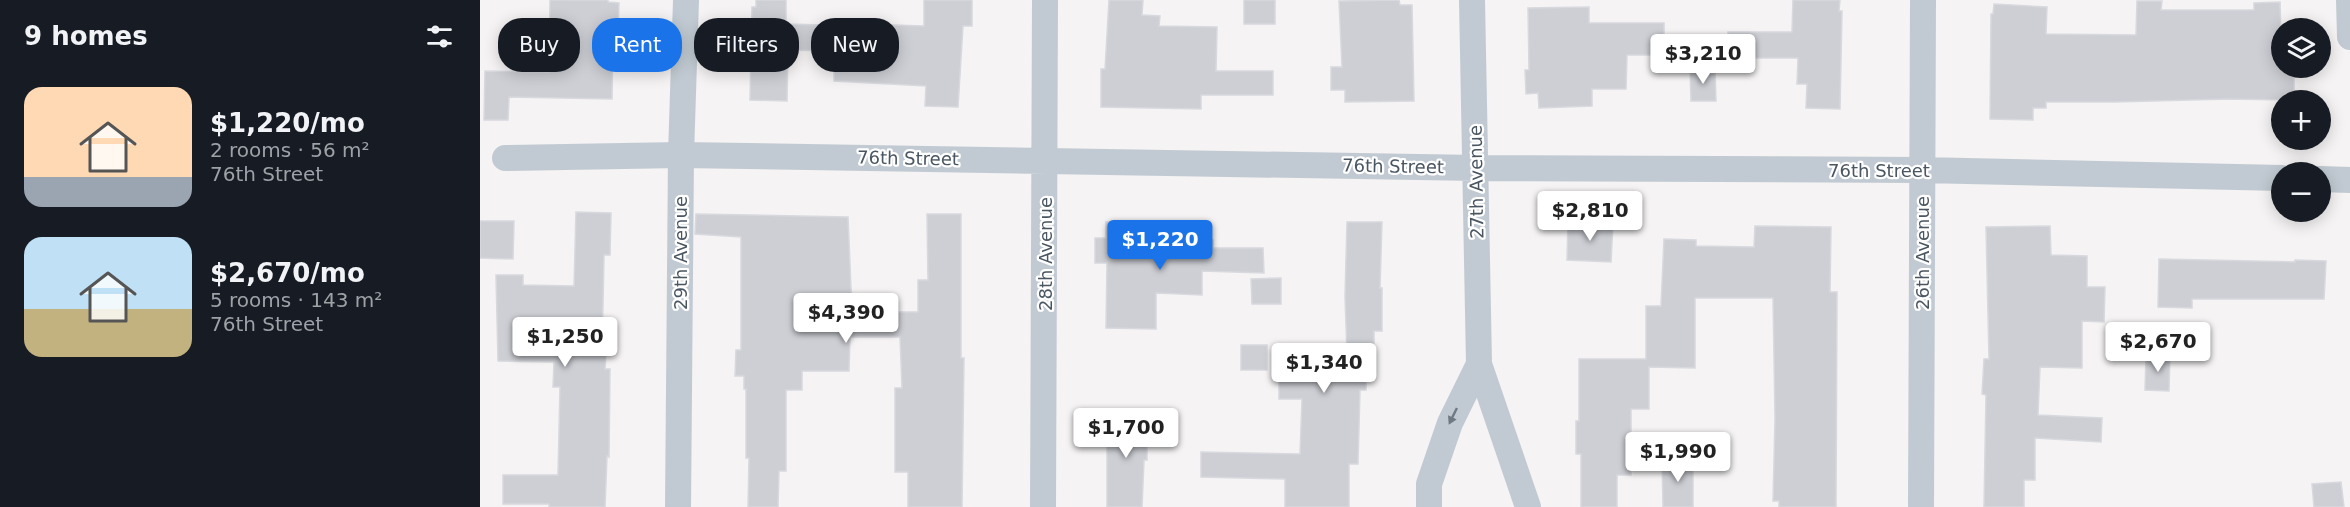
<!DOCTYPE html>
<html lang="en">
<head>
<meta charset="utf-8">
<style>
	:root { --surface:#171b24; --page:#242831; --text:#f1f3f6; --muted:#9ea1a6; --accent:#1a73e8 }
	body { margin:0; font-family:"DejaVu Sans",sans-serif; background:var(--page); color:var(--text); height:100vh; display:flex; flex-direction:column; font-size:22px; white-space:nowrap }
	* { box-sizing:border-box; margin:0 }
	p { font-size:20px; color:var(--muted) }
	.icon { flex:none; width:33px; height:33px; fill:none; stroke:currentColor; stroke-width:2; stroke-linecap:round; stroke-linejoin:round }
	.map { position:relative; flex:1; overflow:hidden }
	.side { display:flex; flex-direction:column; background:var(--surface); width:480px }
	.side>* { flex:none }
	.top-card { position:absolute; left:18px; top:18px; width:570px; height:54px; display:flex; gap:12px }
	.controls { position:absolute; left:1791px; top:18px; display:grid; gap:12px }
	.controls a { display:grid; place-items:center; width:60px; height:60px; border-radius:50%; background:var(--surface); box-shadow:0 3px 15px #0003; font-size:30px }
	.price { position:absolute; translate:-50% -51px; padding:0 14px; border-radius:6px; background:#fff; color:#222; font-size:20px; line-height:39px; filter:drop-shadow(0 2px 3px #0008) }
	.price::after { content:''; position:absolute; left:50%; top:36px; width:18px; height:14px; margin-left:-9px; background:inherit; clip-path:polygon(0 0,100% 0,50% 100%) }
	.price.current { background:var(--accent); color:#fff }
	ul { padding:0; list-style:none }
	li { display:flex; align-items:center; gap:18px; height:150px; padding:0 24px }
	li span { display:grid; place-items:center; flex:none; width:168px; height:120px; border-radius:18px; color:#555 }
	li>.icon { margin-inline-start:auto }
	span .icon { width:72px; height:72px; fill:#fffc; stroke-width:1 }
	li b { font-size:26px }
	h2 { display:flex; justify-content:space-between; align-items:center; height:72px; padding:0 24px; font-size:26px }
	.tag { padding:0 21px; border-radius:24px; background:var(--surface); box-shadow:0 3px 15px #0003; font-size:21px; line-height:54px }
	.tag.current { background:var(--accent); color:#fff }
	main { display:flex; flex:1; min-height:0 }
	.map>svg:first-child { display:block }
</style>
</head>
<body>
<main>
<section class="side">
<h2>9 homes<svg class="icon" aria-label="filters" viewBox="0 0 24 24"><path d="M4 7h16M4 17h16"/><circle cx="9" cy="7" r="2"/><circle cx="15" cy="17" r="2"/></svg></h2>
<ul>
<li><span style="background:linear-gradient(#ffd9b3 75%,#9aa5b1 0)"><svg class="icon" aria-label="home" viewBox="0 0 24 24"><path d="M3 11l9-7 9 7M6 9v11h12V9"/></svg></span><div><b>$1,220/mo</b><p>2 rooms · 56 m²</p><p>76th Street</p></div></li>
<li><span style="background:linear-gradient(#bfe0f5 60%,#c2b280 0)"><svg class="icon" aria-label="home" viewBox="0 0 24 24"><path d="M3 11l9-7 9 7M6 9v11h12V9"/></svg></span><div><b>$2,670/mo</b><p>5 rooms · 143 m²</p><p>76th Street</p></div></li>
</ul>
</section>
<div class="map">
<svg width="1870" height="507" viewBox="0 0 1870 507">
	<rect width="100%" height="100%" fill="#f5f3f3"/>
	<path fill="#cdcfd5" stroke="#d7d9de" stroke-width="1.5" d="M 70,0 L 128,0 L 128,2 L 139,3 L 138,32 L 133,32 L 132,99 L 29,97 L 28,120 L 4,120 L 5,71 L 69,72 Z
		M 276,0 L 306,0 L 306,24 L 382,26 L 382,24 L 444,26 L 444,0 L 492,0 L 492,26 L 483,26 L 478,107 L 445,106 L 446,86 L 354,81 L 354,51 L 308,50 L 307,101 L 270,100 L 272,7 L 276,7 Z
		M 629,0 L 663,0 L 662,15 L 680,16 L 679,26 L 737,27 L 736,71 L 793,71 L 793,95 L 721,95 L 721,109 L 621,107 L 621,69 L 625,69 Z
		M 764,0 L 795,0 L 795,24 L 764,24 Z
		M 919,0 L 920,5 L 932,5 L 934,101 L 865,102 L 865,90 L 851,90 L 851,67 L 862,67 L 859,1 Z
		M 1313,0 L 1360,0 L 1359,11 L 1362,11 L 1360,109 L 1326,108 L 1327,84 L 1317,84 L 1318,58 L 1248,58 L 1248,32 L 1312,32 Z
		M 1657,1 L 1682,1 L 1681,10 L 1774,10 L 1774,3 L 1800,2 L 1802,68 L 1814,68 L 1814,100 L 1749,99 L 1635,102 L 1566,102 L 1566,108 L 1553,108 L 1553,120 L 1510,119 L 1511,14 L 1513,14 L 1514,4 L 1567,7 L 1566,34 L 1656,35 Z
		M 1109,7 L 1109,23 L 1184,23 L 1184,55 L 1147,55 L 1146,89 L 1112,89 L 1112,106 L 1059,108 L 1058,93 L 1046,94 L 1045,70 L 1049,70 L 1048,8 Z
		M 1235,68 L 1236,101 L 1211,101 L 1210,69 Z
		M 96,212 L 131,213 L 130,255 L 124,255 L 122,354 L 126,355 L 125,369 L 130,369 L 129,457 L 127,456 L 125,507 L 69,507 L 69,504 L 23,504 L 23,475 L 78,475 L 80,387 L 73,387 L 74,362 L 18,361 L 16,275 L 43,275 L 43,285 L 94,286 Z
		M 216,214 L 368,217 L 372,312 L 438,312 L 438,280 L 448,280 L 447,214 L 481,214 L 481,358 L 484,358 L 482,507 L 428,507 L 428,472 L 415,472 L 415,388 L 422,388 L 420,337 L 370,337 L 369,371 L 322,371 L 322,390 L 306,390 L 306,471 L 299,471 L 298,507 L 268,507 L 269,458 L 266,458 L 266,389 L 264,389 L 264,376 L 255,376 L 256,350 L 261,350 L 261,237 L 215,234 Z
		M 0,221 L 34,221 L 33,259 L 0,258 Z
		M 626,222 L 655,223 L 655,239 L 733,240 L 733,248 L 783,248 L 784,273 L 722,271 L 722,295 L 676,293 L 676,329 L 626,328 L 627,263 L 615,263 L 615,238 L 626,238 Z
		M 867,222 L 902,222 L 900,288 L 902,288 L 902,331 L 894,331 L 894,371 L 886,371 L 886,390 L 880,390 L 878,464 L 869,464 L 869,507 L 805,507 L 805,479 L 721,477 L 721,452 L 820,454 L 822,399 L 799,399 L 799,355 L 867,355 L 865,296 Z
		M 1088,222 L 1133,224 L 1131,262 L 1087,260 Z
		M 1275,226 L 1351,227 L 1350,292 L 1357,292 L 1356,507 L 1299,507 L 1299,501 L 1293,501 L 1295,419 L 1293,298 L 1215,298 L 1215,368 L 1169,367 L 1169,409 L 1151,409 L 1151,475 L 1137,475 L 1137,507 L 1101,507 L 1101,454 L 1096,454 L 1096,421 L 1099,421 L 1099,359 L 1166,359 L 1166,306 L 1181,306 L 1184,239 L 1216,240 L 1216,246 L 1274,247 Z
		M 1570,226 L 1571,255 L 1607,256 L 1607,287 L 1625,287 L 1624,322 L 1602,321 L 1602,368 L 1560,367 L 1558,415 L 1622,418 L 1621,442 L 1555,438 L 1555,480 L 1544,480 L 1544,507 L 1504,507 L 1506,395 L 1502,394 L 1504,359 L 1509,359 L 1506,227 Z
		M 1679,259 L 1815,262 L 1815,260 L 1846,261 L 1844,299 L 1712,299 L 1712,308 L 1678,307 Z
		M 801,278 L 801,304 L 772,304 L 771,279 Z
		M 761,345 L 787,345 L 787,370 L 761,370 Z
		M 1666,355 L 1690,355 L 1689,391 L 1665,390 Z
		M 627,413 L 667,413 L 667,460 L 664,460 L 662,507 L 627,507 Z
		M 1182,459 L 1213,459 L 1213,507 L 1183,507 Z
		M 1861,482 L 1864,507 L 1834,507 L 1832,484 Z"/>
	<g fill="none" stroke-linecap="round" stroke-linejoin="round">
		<path stroke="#c1cad2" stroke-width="26" d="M 992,0 L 999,364 L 1048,507
			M 1869,0 L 1870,37
			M 25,158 L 201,155 L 997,168 L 1442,170 L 1802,178
			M 1840,179 L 1870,180
			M 198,507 L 201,155 L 206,0
			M 563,507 L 565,0
			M 949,507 L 949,484 L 970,423 L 999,364
			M 1441,507 L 1443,0"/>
	</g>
	<defs><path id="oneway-solid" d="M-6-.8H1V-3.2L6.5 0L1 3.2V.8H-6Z" transform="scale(1.5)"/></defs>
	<use fill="#6e7983" href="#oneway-solid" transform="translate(973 416) rotate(116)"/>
	<g text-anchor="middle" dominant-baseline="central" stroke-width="4.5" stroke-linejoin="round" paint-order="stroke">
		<g font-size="18" fill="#4a5661" stroke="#fff">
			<text transform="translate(428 158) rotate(1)">76th Street</text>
			<text transform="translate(913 166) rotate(1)">76th Street</text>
			<text x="1399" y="170">76th Street</text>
			<text transform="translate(996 182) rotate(-91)">27th Avenue</text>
			<text transform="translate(200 253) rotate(-90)">29th Avenue</text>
			<text transform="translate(1442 253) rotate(-90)">26th Avenue</text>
			<text transform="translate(565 254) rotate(-90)">28th Avenue</text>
		</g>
	</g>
</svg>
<div class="controls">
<a><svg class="icon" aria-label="layers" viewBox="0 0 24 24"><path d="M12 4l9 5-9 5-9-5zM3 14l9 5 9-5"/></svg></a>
<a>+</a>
<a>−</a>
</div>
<b class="price" style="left:1223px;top:85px">$3,210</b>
<b class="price" style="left:1110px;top:242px">$2,810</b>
<b class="price current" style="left:680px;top:271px">$1,220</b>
<b class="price" style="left:366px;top:344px">$4,390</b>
<b class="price" style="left:85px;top:368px">$1,250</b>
<b class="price" style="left:1678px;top:373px">$2,670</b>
<b class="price" style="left:844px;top:394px">$1,340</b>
<b class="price" style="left:646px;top:459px">$1,700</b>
<b class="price" style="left:1198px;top:483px">$1,990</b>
<div class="top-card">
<a class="tag">Buy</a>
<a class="tag current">Rent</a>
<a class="tag">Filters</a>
<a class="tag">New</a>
</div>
</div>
</main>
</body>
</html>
